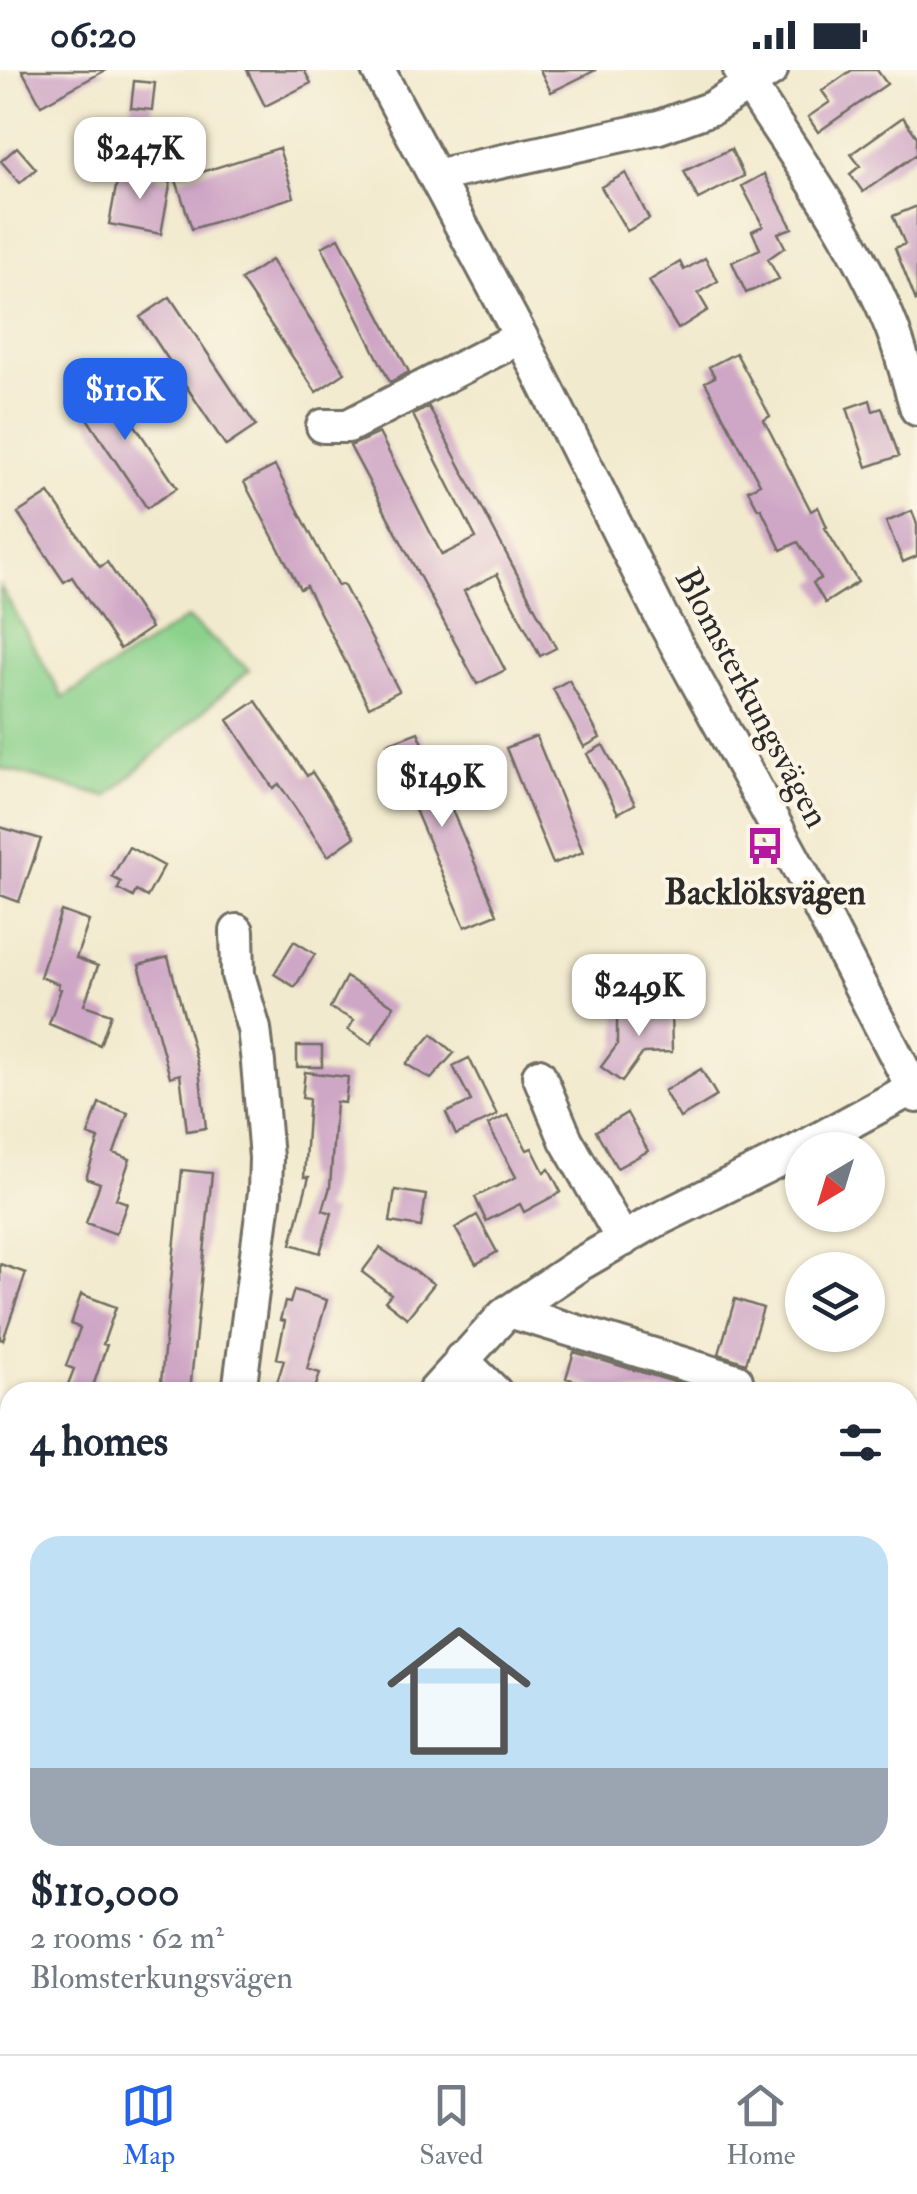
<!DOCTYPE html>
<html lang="en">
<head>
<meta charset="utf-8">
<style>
	:root { --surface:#fff; --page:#f2f2f3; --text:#1f2937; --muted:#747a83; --line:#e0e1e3; --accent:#2563eb }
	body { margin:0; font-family:"IM FELL Double Pica",serif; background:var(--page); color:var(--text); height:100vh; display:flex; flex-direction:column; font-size:38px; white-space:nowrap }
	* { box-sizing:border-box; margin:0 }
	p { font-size:32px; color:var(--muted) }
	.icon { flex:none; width:55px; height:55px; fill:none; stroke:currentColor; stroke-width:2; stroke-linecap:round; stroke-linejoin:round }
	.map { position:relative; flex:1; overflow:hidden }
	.details { position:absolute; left:0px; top:1312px; width:918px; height:672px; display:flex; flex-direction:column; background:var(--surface); border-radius:30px 30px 0 0; box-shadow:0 2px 8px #0004 }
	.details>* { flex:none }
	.needle { width:65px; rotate:218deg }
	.buttons { position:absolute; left:785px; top:1062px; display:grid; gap:20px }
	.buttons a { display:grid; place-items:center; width:100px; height:100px; border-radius:50%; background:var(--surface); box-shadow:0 2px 8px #0004; font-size:50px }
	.price { position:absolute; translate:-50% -85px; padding:0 22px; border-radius:20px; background:#fff; color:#222; font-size:32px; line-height:65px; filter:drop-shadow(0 2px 5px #0008) }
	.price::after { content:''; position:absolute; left:50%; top:60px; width:30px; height:22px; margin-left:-15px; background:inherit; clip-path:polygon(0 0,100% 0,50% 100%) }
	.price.on { background:var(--accent); color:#fff }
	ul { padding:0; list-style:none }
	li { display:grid; align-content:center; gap:20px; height:530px; padding:0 30px }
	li+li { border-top:2px solid var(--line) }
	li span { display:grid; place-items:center; height:310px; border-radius:30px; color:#555 }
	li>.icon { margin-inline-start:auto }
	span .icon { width:180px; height:180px; fill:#fffc; stroke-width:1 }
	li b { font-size:42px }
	h2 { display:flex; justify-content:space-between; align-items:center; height:120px; padding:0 30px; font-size:42px }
	.status { display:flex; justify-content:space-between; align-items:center; height:70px; padding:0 50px; background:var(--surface); direction:ltr }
	.status svg { height:28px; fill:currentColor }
	.tab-bar { display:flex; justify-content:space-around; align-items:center; height:140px; border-top:2px solid var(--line); background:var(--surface); font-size:28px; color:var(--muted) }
	.tab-bar a { display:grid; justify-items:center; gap:5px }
	.tab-bar .on { color:var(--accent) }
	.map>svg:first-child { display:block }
</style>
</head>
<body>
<div class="status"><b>06:20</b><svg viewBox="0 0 49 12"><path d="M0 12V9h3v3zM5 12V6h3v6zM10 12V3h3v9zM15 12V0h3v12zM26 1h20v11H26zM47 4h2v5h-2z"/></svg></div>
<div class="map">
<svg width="917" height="1984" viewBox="0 0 917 1984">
	<rect width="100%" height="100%" fill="#fcf5e5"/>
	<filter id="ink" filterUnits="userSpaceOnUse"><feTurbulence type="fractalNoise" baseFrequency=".01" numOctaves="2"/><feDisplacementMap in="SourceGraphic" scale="20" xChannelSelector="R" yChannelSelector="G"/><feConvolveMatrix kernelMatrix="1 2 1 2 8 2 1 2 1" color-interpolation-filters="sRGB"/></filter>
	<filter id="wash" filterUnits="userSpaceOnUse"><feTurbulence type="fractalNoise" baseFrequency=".0048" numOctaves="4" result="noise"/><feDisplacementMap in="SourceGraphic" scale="40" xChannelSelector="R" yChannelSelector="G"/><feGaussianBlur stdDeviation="2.25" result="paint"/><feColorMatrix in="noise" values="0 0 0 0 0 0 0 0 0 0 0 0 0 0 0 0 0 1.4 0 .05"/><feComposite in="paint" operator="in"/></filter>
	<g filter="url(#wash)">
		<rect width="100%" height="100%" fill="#f2eace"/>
		<path fill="#8bd18c" stroke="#5b7e5c" stroke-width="2.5" d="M 0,516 L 63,628 L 187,548 L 249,600 L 107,727 L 0,698 Z
			M 908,1571 L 917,1574 L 917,1720 L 908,1719 Z
			M 10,1667 L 10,1859 L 0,1860 L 0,1673 Z"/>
		<g id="blocks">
			<path fill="#cfa7c6" d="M 22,0 L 106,0 L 41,35 Z
				M 247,0 L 304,0 L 311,13 L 265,36 Z
				M 540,0 L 596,0 L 551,22 Z
				M 852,0 L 877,0 L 887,14 L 818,62 L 808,47 L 830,32 L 822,21 Z
				M 134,11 L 155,13 L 152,40 L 131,38 Z
				M 903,47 L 917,67 L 917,84 L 863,122 L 850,104 L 860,96 L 851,84 Z
				M 17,77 L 36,99 L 20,113 L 1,91 Z
				M 279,78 L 294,127 L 192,159 L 176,110 Z
				M 731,79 L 744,106 L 698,129 L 684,101 Z
				M 119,101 L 171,110 L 161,164 L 109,154 Z
				M 626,103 L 649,149 L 627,161 L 601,117 Z
				M 764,104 L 792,158 L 778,163 L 785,177 L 768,189 L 779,209 L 746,223 L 732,192 L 760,179 L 752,161 L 763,156 L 742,116 Z
				M 917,136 L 917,231 L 916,231 L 895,178 L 905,174 L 893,146 Z
				M 339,168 L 409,302 L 390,312 L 322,177 Z
				M 705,188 L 718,211 L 698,223 L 708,240 L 678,259 L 649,211 L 680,192 L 684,200 Z
				M 271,190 L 345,303 L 316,322 L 241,210 Z
				M 170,227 L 256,356 L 226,376 L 140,247 Z
				M 736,283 L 770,346 L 764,350 L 811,441 L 818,437 L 827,457 L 825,458 L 858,512 L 825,533 L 813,513 L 821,508 L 798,472 L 781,480 L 761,438 L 758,439 L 748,420 L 760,414 L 705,312 L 715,307 L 709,297 Z
				M 104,309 L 177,418 L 147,438 L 74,329 Z
				M 870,330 L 873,341 L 882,338 L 899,386 L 867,397 L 847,338 Z
				M 429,337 L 556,578 L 540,586 L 497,504 L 464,521 L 505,600 L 477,614 L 350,376 L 379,363 L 442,485 L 476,468 L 413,345 Z
				M 275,396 L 338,516 L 343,514 L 399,621 L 369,637 L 306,516 L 300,519 L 244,412 Z
				M 49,423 L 100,497 L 107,492 L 151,558 L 120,579 L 72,507 L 64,512 L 18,443 Z
				M 912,441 L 917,454 L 917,486 L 903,492 L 886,452 Z
				M 569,610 L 600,668 L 584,677 L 553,619 Z
				M 256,631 L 307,706 L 312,702 L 355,767 L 328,786 L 279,714 L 273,718 L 228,650 Z
				M 418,662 L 497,844 L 465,857 L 387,674 Z
				M 536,666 L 583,782 L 553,794 L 506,678 Z
				M 603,675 L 635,734 L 618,743 L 587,684 Z
				M 0,757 L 41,769 L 19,832 L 0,825 Z
				M 129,777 L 164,796 L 147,827 L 136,821 L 133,827 L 118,819 L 121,812 L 112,807 Z
				M 61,841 L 89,851 L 76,888 L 98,896 L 84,935 L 111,944 L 100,975 L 49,954 L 61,919 L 58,918 L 59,914 L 40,907 Z
				M 294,871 L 315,884 L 295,917 L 274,904 Z
				M 168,887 L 199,999 L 206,1058 L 187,1061 L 180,1004 L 170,1007 L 139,895 Z
				M 346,907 L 394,936 L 371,974 L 348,960 L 354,950 L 330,938 Z
				M 671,940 L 672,982 L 643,983 L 622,1012 L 601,997 L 617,975 L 617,941 Z
				M 432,964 L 454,983 L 431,1009 L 406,994 Z
				M 297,976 L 322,976 L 322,997 L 297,997 Z
				M 469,988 L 497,1045 L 456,1065 L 446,1043 L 471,1031 L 453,996 Z
				M 701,999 L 717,1026 L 680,1048 L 664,1021 Z
				M 305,1002 L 348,1007 L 345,1033 L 336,1032 L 330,1117 L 323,1140 L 332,1143 L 320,1183 L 291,1174 L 309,1107 L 304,1107 L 309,1029 L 302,1028 Z
				M 99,1033 L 128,1043 L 114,1083 L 130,1089 L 116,1129 L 127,1133 L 116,1164 L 86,1153 L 100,1113 L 86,1108 L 99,1069 L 88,1065 Z
				M 627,1043 L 648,1081 L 617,1098 L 596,1061 Z
				M 508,1045 L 527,1080 L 532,1078 L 544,1102 L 549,1099 L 561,1122 L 524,1142 L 520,1134 L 486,1151 L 475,1127 L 516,1107 L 488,1055 Z
				M 182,1100 L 212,1103 L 190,1322 L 160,1322 Z
				M 395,1120 L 426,1125 L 421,1157 L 390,1152 Z
				M 477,1145 L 497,1182 L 476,1194 L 455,1158 Z
				M 380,1178 L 434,1214 L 407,1248 L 385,1231 L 391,1224 L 362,1202 Z
				M 0,1194 L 26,1203 L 3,1270 L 0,1269 Z
				M 294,1220 L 327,1230 L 307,1299 L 320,1303 L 314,1322 L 274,1322 L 284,1290 L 277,1288 L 285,1251 L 280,1250 L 285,1232 L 290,1233 Z
				M 81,1224 L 116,1237 L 103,1274 L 107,1275 L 91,1322 L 65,1322 L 74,1299 L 66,1296 L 80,1258 L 71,1254 Z
				M 735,1229 L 763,1238 L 746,1293 L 719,1284 Z
				M 574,1282 L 708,1322 L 614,1322 L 566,1308 Z"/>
		</g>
	</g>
	<g filter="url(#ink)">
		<use href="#blocks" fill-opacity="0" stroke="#716e64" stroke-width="2.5"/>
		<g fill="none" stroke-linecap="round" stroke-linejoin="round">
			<g stroke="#716e64" stroke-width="38">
				<path id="minor" d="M 378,0 L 521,267 L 662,548 L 807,813 L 917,1026
					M 740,0 C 792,83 856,165 892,258 C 902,284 909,312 917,339
					M 435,106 L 659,57 L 712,38 L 771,0
					M 323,356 L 348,356 L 521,267
					M 237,861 L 238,905 L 254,959 L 258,993 L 266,1088 L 265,1122 L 239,1322
					M 539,1005 L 566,1070 L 623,1170
					M 509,1241 L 736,1310
					M 461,1289 L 495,1322
					M 434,1322 L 504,1245 L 580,1194 L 651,1153 L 797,1081 L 913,1018
					M 0,1658 L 10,1651
					M 0,1882 L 10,1881"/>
			</g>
			<use href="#minor" stroke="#fff" stroke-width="32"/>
		</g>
	</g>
	<defs>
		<g id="bus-bare" transform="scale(3)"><path d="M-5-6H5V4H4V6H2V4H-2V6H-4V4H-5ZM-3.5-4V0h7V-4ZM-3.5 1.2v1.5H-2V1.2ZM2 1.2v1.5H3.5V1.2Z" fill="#b5179e" stroke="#fcf5e5" stroke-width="2.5" paint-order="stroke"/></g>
	</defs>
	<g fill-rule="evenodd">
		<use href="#bus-bare" x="765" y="776"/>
	</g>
	<g text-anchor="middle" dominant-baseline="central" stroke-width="8" stroke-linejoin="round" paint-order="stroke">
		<g font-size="35" fill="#2b2b2b" stroke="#fcf5e5">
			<text transform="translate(752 628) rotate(62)">Blomsterkungsvägen</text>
		</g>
		<g font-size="35" font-weight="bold" fill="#2b2b2b" stroke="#fcf5e5">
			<text x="765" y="823">Backlöksvägen</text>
		</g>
	</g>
</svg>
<div class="buttons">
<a><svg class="needle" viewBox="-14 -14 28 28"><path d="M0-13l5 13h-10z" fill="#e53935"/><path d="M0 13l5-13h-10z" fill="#747a83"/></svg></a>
<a><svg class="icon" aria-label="layers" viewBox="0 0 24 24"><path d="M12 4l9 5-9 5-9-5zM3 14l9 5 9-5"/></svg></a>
</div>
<b class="price" style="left:140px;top:132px">$247K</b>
<b class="price on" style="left:125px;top:373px">$110K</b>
<b class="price" style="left:442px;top:760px">$149K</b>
<b class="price" style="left:639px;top:969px">$249K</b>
<section class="details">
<h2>4 homes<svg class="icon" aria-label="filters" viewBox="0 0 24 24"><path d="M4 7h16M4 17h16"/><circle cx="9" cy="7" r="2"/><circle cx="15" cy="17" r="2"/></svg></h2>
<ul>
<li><span style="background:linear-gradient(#bfe0f5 75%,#9aa5b1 0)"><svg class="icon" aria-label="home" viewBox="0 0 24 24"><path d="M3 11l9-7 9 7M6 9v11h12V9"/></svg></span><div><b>$110,000</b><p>2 rooms · 62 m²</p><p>Blomsterkungsvägen</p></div></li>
</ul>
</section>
</div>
<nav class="tab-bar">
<a class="on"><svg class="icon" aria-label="map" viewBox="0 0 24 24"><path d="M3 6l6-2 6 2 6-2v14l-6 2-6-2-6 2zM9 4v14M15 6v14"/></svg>Map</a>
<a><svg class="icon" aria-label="saved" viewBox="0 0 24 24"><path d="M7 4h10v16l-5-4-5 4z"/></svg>Saved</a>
<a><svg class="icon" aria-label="home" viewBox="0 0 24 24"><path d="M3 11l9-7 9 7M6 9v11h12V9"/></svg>Home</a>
</nav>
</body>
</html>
